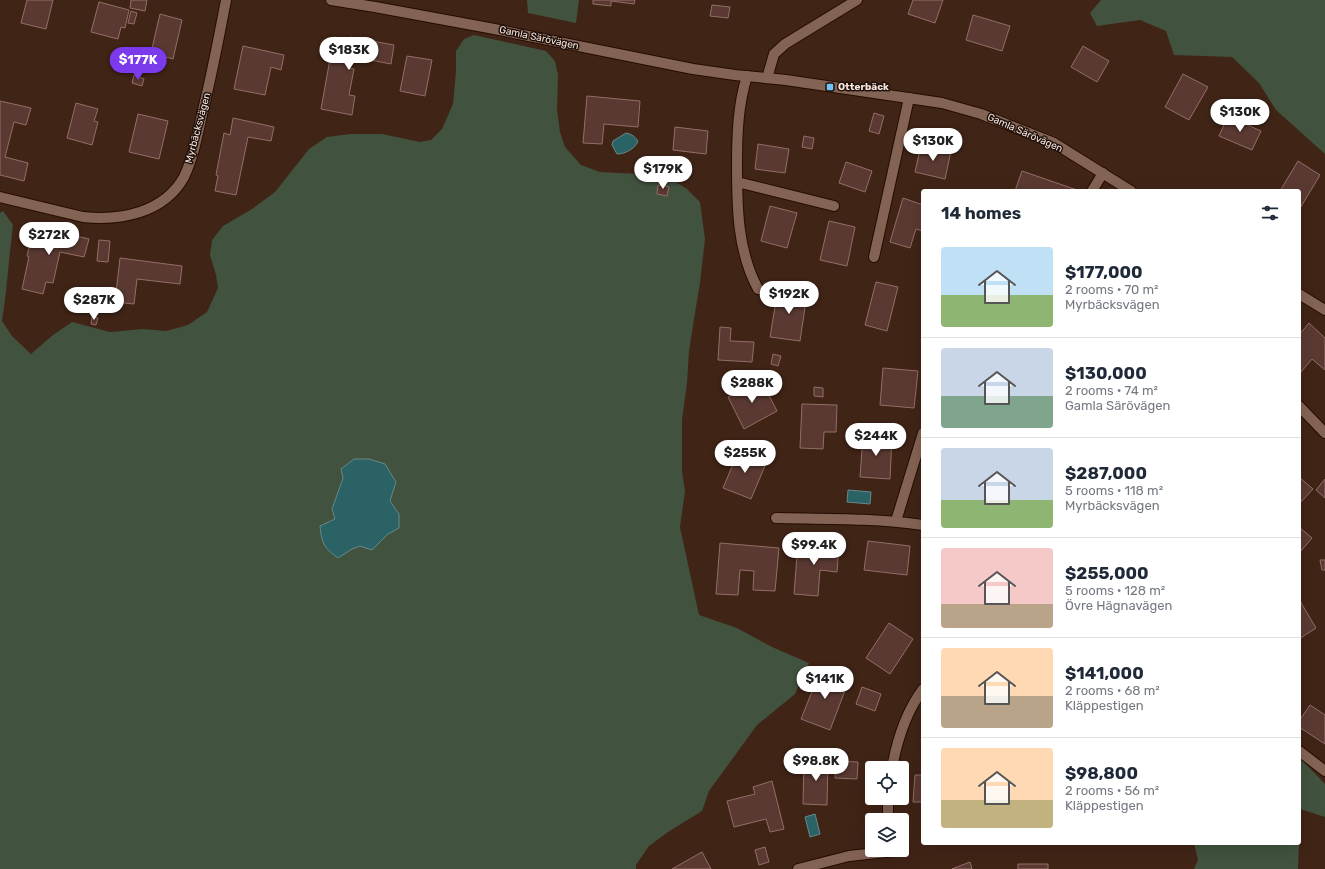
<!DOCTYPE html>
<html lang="en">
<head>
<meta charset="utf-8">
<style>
	:root { --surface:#fff; --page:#f2f2f3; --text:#1f2937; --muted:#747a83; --line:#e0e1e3; --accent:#7c3aed }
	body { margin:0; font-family:Rubik,sans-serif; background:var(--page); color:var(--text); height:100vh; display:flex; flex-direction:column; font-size:15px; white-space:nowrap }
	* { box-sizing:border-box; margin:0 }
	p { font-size:13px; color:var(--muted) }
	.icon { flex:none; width:22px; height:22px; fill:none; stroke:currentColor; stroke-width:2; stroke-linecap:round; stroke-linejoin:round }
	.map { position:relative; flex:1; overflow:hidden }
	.details { position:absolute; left:921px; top:189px; width:380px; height:656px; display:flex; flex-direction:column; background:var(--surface); border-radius:4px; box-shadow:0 4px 16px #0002 }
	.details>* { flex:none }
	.tools { position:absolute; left:865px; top:761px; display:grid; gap:8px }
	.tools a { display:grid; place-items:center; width:44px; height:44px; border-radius:4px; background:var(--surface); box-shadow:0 4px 16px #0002; font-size:20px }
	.price { position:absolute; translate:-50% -34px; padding:0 9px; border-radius:14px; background:#fff; color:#222; font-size:13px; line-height:26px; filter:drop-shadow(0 1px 2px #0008) }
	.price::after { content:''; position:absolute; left:50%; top:24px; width:12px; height:9px; margin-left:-6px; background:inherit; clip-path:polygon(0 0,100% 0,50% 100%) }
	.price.current { background:var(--accent); color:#fff }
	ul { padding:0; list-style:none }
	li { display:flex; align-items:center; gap:12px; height:100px; padding:0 20px }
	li+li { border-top:1px solid var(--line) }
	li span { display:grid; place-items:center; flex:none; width:112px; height:80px; border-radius:4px; color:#555 }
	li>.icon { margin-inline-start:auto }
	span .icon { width:48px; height:48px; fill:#fffc; stroke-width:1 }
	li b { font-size:17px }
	h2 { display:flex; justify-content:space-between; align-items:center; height:48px; padding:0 20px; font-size:17px }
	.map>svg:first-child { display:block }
</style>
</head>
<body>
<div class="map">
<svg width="1325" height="869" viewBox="0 0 1325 869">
	<rect width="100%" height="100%" fill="#402416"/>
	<path fill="#41523e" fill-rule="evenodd" d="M 527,0 L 579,0 L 576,23 L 528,13 Z
		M 1101,0 L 1325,0 L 1325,154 L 1276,110 L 1259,83 L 1232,57 L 1174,55 L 1166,31 L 1140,20 L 1097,26 L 1090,13 Z
		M 474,35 L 546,51 L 555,61 L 558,75 L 557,110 L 560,132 L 565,147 L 581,165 L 600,172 L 660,175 L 676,182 L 687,189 L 700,202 L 705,239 L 700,283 L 694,319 L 689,351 L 687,383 L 682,420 L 682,471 L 685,491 L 680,527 L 699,615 L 737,628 L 772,647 L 809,663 L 795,694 L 757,725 L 709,791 L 702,811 L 668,832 L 649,846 L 636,865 L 636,869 L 0,869 L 0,213 L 3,211 L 13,225 C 9,257 7,290 2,321 L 12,336 L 31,354 L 53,335 L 72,322 L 110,332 L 143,329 L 166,331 L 188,325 L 207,312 L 218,288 L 216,275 L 210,255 L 212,240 L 223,226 L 252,209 L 275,192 L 309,149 L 327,137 L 350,134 L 382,134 L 420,142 L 431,140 L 442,129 L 453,104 L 456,71 L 456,51 L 464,39 ZM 343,478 L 396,482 L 390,501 L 399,514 L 399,528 L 388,534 L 372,550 L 360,546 L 352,549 L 338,558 L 320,527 L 335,519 L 332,509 Z
		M 1299,757 L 1325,784 L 1325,817 L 1300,809 L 1299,833 Z
		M 1194,843 L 1299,843 L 1298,869 L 1194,869 L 1198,860 Z"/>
	<path fill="#2a6266" stroke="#688989" d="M 626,133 C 632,134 635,137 638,141 C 635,149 625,154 617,154 L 612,145 L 613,141 Z
		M 354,459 L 369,459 L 385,464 L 396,482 L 390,501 L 399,514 L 399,528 L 388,534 L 372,550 L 360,546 L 352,549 L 338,558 C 324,548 322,544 320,526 L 335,519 L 332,509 L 343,478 L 341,469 Z
		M 848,490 L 871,492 L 870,504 L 847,502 Z
		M 815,814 L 820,834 L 810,837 L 805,817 Z"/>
	<path fill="#5a3932" stroke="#936e67" d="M 27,0 L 53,0 L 46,29 L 21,23 Z
		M 131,0 L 147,0 L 145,11 L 130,8 Z
		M 593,0 L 635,0 L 634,4 L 611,1 L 611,6 L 593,4 Z
		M 913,0 L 943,0 L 935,23 L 908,14 Z
		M 99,2 L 129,10 L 125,28 L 121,27 L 118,39 L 91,32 Z
		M 712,5 L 730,7 L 728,18 L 710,16 Z
		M 131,11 L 137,13 L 134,24 L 128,23 Z
		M 160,14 L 182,20 L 173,59 L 151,53 Z
		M 973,15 L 1010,26 L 1002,51 L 966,40 Z
		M 334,37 L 349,40 L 350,37 L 394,45 L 391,64 L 365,59 L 366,52 L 350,49 L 347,68 L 354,69 L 349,95 L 355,96 L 352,115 L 321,109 Z
		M 243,46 L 284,55 L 281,70 L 271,67 L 265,95 L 234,89 Z
		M 1083,46 L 1109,61 L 1097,82 L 1071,67 Z
		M 407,56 L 432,60 L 425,96 L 400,91 Z
		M 1183,74 L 1208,87 L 1189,120 L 1165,107 Z
		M 134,75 L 144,79 L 142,86 L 132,83 Z
		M 587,96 L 640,101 L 638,127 L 604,124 L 602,144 L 583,143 Z
		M 0,101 L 31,108 L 26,125 L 14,122 L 5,157 L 28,163 L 24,181 L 0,175 Z
		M 76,103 L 98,109 L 94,121 L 98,122 L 92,145 L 67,138 Z
		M 874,113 L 884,116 L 879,134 L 869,131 Z
		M 138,114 L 168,121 L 159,159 L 129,152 Z
		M 1228,116 L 1261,131 L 1252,150 L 1219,136 Z
		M 233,118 L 274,127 L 271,141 L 248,137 L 236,195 L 215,191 L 218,176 L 216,175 L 224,133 L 230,135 Z
		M 675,127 L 708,131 L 706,154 L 673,150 Z
		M 804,136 L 814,138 L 812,149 L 802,147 Z
		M 758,144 L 789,149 L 785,173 L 755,169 Z
		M 921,145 L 951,151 L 945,179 L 915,172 Z
		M 1298,161 L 1320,175 L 1299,210 L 1299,191 L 1280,191 Z
		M 846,162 L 872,171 L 865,192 L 839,183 Z
		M 1022,171 L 1077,190 L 1077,191 L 1015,191 Z
		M 658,185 L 669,187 L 667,196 L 657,194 Z
		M 903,198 L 923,205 L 923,231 L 916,229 L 910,248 L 890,242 Z
		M 770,206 L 797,213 L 787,248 L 761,241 Z
		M 829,221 L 855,227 L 847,266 L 820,260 Z
		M 34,226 L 89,239 L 84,257 L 60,252 L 53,283 L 46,282 L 43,294 L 22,289 L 29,257 L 27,256 Z
		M 99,240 L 110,241 L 108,262 L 97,261 Z
		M 120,258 L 182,266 L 180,284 L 137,279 L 134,304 L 115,302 Z
		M 876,282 L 898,287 L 887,331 L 865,325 Z
		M 778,289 L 807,294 L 800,341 L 770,337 Z
		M 92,317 L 98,318 L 96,325 L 91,324 Z
		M 1309,323 L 1325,338 L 1325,370 L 1312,359 L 1301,372 L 1299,371 L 1299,335 Z
		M 720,327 L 731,328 L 730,341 L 754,342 L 752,362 L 718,360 Z
		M 773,354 L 781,356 L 778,366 L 771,364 Z
		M 883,368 L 918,371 L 914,408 L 880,405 Z
		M 761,380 L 777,411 L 744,429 L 728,397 Z
		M 814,387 L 823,388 L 823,397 L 814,396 Z
		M 802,404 L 837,405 L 836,432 L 824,432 L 823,449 L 800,448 Z
		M 863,436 L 892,437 L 890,479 L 860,477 Z
		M 739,450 L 767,461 L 751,499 L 723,488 Z
		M 1299,477 L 1313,489 L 1299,504 Z
		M 1325,479 L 1325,498 L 1316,490 Z
		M 1299,527 L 1312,538 L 1301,551 L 1299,550 Z
		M 868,541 L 910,546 L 907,575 L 864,570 Z
		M 720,543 L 779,548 L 775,591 L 753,590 L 754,571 L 740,570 L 738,595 L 716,594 Z
		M 798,543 L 839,546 L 837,572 L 820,570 L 818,596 L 794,594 Z
		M 1320,560 L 1325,560 L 1325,570 L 1322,570 Z
		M 1300,601 L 1316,628 L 1299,639 L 1299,602 Z
		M 889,623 L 913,639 L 890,674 L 866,658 Z
		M 821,669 L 849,680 L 830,730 L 801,719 Z
		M 862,687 L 881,694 L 875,711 L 856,704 Z
		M 1310,705 L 1325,715 L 1325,744 L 1299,727 L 1299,721 Z
		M 804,760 L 828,761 L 827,805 L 803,804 Z
		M 836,761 L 858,762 L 857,779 L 835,778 Z
		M 915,775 L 923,775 L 923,802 L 913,802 Z
		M 772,781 L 784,829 L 770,832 L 766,819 L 734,827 L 727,801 L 755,794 L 753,787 Z
		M 765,847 L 769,862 L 759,865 L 755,850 Z
		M 702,852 L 711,869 L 672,869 Z
		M 970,862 L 972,869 L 952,869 Z
		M 1018,864 L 1048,864 L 1048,869 L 1018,869 Z"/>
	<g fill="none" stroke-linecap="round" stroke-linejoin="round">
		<g stroke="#250c02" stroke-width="12">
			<path id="lane" d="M 747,76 C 738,105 737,134 737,164 C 737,206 737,250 758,289
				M 737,182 L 834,206
				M 874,257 L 909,98
				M 896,521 L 923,433"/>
		</g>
		<g stroke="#250c02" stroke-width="12">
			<path id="street" d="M 767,78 L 774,54 L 785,44 L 857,0
				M 1092,191 L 1103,173
				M 0,197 L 83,217 C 120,221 164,213 184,177 C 194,156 198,132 203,110 C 212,74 219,37 226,0
				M 1299,406 L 1325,433
				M 776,518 C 825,519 874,518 923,525
				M 1299,751 L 1325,771
				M 892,768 C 897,740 906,712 923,689
				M 888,820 L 888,798
				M 798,869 L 849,856 L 895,851 L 894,850"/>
		</g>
		<g stroke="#250c02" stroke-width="12">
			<path id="secondary" d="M 331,0 L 375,7 L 489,28 L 693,69 L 735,75 L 786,80 L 942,103 L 981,114 L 1054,143 L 1131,191
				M 1299,294 L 1325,310"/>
		</g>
		<use href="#lane" stroke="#836353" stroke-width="10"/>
		<use href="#street" stroke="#836353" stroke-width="10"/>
		<use href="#secondary" stroke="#836353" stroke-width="10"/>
	</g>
	<rect fill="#70c1f4" stroke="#1e110b" stroke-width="1.5" x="826" y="83" width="8" height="8" rx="2"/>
	<g text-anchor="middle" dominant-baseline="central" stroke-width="3" stroke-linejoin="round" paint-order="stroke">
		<g font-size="10" fill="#f8e5dc" stroke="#1e110b">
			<text transform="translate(539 38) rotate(12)">Gamla Särövägen</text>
			<text transform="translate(198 128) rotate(-75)">Myrbäcksvägen</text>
			<text transform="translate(1025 133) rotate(24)">Gamla Särövägen</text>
		</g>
		<g font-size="10" font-weight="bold" fill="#f8e5dc" stroke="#1e110b" text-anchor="start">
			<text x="838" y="87">Otterbäck</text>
		</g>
	</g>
</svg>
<div class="tools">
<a><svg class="icon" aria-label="locate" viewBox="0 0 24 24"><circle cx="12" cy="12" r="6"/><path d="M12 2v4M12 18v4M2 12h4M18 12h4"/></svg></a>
<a><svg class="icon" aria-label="layers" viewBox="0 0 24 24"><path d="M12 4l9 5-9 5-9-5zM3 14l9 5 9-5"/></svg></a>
</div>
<b class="price" style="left:349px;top:71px">$183K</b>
<b class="price current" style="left:138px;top:81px">$177K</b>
<b class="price" style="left:1240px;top:133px">$130K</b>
<b class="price" style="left:933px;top:162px">$130K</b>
<b class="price" style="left:663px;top:190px">$179K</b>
<b class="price" style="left:49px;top:256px">$272K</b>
<b class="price" style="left:789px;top:315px">$192K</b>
<b class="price" style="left:94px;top:321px">$287K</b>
<b class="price" style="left:752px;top:404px">$288K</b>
<b class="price" style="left:876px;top:457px">$244K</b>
<b class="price" style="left:745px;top:474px">$255K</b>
<b class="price" style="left:814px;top:566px">$99.4K</b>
<b class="price" style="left:825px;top:700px">$141K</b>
<b class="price" style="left:816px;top:782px">$98.8K</b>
<section class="details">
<h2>14 homes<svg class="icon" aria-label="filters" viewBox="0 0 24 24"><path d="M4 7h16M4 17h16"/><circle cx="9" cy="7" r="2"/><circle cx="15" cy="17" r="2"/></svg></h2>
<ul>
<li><span style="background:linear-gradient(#bfe0f5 60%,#8fb573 0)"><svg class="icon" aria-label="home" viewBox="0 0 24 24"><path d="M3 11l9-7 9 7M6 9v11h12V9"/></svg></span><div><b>$177,000</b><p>2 rooms · 70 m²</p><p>Myrbäcksvägen</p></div></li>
<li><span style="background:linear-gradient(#c9d6e8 60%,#7fa58c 0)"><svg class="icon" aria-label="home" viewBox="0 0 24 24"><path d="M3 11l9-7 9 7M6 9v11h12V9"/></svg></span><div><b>$130,000</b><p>2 rooms · 74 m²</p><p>Gamla Särövägen</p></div></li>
<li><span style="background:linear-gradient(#c9d6e8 65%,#8fb573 0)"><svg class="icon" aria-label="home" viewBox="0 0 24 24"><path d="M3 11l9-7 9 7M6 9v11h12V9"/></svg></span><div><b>$287,000</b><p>5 rooms · 118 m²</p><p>Myrbäcksvägen</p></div></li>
<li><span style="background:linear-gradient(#f6c9c9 70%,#b9a48a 0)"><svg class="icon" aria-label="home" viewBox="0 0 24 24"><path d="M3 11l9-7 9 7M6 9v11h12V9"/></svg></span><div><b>$255,000</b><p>5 rooms · 128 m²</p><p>Övre Hägnavägen</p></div></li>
<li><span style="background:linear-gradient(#ffd9b3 60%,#b9a48a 0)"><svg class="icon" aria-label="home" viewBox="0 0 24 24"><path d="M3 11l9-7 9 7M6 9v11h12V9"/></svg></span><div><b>$141,000</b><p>2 rooms · 68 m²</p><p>Kläppestigen</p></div></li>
<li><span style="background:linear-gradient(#ffd9b3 65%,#c2b280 0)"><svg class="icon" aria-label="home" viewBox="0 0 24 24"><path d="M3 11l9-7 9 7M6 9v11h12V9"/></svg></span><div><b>$98,800</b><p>2 rooms · 56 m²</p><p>Kläppestigen</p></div></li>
</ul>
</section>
</div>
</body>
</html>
